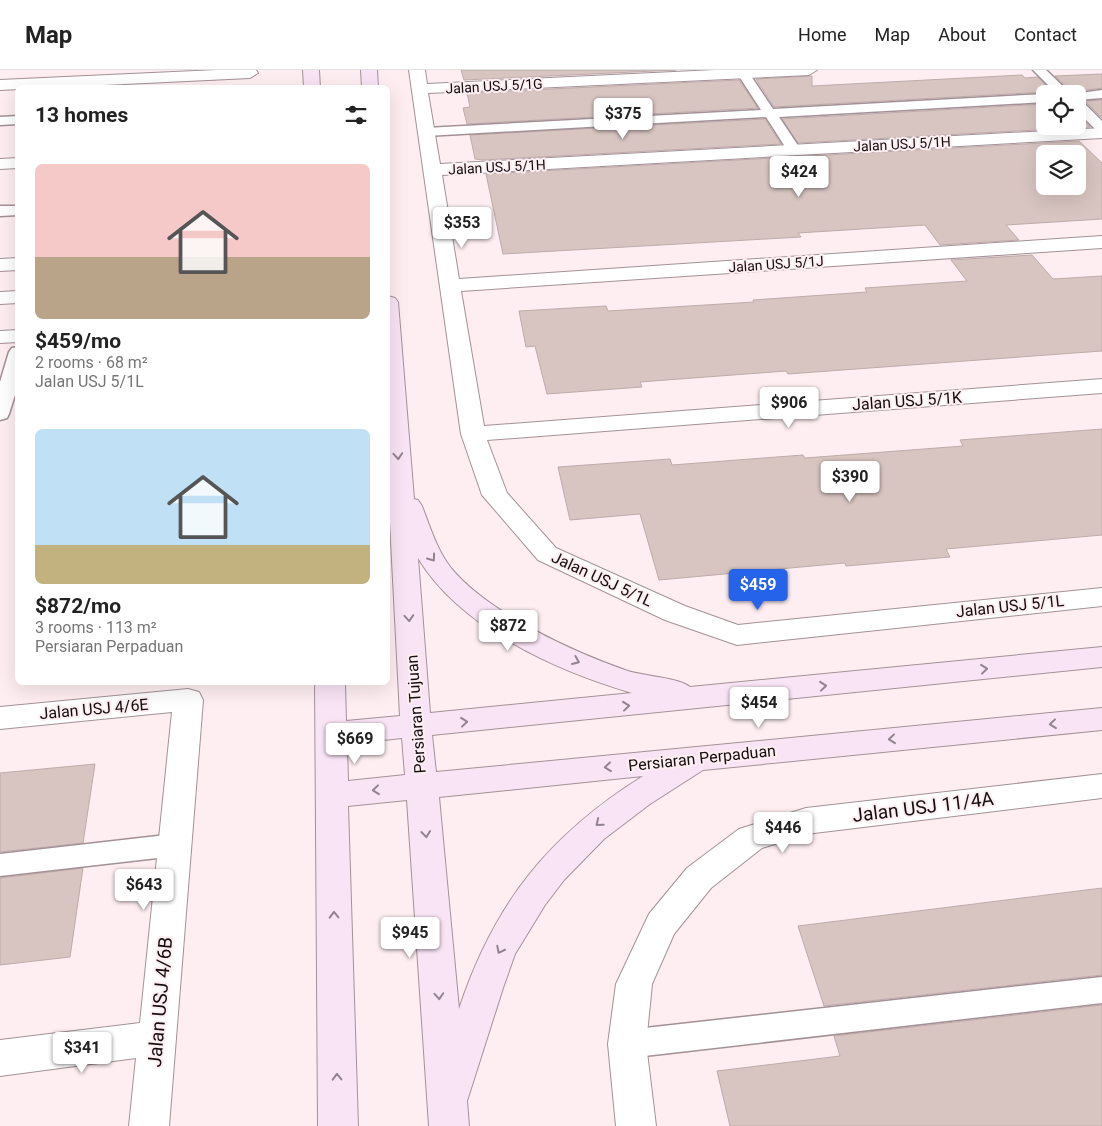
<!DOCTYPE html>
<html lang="en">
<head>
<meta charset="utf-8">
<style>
	:root { --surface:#fff; --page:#f2f2f2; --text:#222; --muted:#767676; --line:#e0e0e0; --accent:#2563eb }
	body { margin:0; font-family:Roboto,sans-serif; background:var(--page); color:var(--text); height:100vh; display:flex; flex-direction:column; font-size:19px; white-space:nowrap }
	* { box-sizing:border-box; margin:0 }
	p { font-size:16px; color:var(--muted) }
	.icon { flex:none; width:28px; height:28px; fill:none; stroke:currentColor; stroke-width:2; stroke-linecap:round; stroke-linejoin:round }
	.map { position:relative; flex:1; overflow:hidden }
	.side { position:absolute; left:15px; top:15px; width:375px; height:600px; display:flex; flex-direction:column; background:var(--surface); border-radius:8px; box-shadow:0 5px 20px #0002 }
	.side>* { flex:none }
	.tools { position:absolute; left:1036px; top:15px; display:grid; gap:10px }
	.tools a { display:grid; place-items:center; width:50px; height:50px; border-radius:8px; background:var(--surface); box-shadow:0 5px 20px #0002; font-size:25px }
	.price { position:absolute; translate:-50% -42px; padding:0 11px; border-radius:5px; background:#fff; color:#222; font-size:16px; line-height:32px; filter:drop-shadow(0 1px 2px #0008) }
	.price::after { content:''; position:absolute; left:50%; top:30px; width:15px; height:11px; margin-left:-8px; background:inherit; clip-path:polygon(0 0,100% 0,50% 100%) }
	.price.on { background:var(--accent); color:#fff }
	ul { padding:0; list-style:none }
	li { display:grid; align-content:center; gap:10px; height:265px; padding:0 20px }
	li span { display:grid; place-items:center; height:155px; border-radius:8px; color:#555 }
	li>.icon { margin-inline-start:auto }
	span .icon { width:90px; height:90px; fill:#fffc; stroke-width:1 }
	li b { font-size:21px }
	h2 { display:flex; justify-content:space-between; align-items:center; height:60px; padding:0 20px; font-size:21px }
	header { display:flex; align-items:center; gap:30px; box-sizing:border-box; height:70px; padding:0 25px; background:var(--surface); border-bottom:1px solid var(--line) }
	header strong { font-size:24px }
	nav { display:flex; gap:28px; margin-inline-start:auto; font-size:18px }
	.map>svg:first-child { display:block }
</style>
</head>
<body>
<header>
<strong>Map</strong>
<nav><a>Home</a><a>Map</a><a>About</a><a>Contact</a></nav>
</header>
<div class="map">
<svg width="1102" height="1056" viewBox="0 0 1102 1056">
	<rect width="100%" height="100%" fill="#feeef2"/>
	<path fill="#d8c5c2" stroke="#beaba9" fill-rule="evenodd" d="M 461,0 L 676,0 L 464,10 Z
		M 1102,4 L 1102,18 L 1072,22 L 1055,6 Z
		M 1022,5 L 1025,8 L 1038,7 L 1054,24 L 1045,22 L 774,37 L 756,9 L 812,6 L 812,16 Z
		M 739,10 L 758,38 L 467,54 L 463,38 L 470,37 L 467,23 Z
		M 1102,30 L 1102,48 L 1085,31 Z
		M 1045,34 L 1045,56 L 1078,56 L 1078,44 L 1090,57 L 798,73 L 782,49 Z
		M 765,49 L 781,74 L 483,90 L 475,89 L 470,65 Z
		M 1079,71 L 1102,93 L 1102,149 L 1006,155 L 1019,170 L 940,175 L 925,155 L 798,163 L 801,167 L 503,184 L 486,104 ZM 1045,84 L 1078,84 L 1078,116 L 1045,116 Z
		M 1032,185 L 1053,209 L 1102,206 L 1102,281 L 788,304 L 786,301 L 640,312 L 642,317 L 547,324 L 535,276 L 526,277 L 519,241 L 606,236 L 608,241 L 754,232 L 753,230 L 867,222 L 865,218 L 967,211 L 951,190 Z
		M 1102,359 L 1102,465 L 946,479 L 950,487 L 846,496 L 845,493 L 659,510 L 640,444 L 570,450 L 558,397 L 670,389 L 672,395 L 803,385 L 805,388 L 963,376 L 960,370 Z
		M 95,694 L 83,773 L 0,782 L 0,703 Z
		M 83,798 L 70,887 L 0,895 L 0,808 Z
		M 1102,818 L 1102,905 L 824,936 L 798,856 Z
		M 1102,935 L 1102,1056 L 730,1056 L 717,1001 L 840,986 L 834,966 Z"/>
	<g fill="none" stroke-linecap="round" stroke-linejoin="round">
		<g stroke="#a39196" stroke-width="3">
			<path id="service" d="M 735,0 L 747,0 L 773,39 L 1045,24 L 1045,32 L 779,47 L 801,80 L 794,84 L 789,83 L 766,47 L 426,66 L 419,62 L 426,58 L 761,40 Z
				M 1033,0 L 1046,0 L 1071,24 L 1057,24 Z
				M 1102,20 L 1102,28 L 1078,30 L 1078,24 L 1073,24 Z
				M 1078,31 L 1083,32 L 1102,51 L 1102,62 L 1097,61 L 1078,42 Z
				M 18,46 L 18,54 L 0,55 L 0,47 Z
				M 0,136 L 18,136 L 18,145 L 0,146 Z
				M 18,277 L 18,315 L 9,344 L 7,348 L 0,350 L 0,312 L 9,282 L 12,278 Z
				M 175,764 L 185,767 L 189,775 L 185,783 L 175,786 L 0,806 L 0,784 Z
				M 1102,907 L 1102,933 L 627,988 L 616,984 L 611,974 L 616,964 L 627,960 Z"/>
		</g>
		<g stroke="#a39196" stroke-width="2">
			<path id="minor" d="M 217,0 L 256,0 L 258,3 L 250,8 L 0,20 L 0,10 Z
				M 409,0 L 425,0 L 427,14 L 715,0 L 817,0 L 809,5 L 428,23 L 440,94 L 1102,58 L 1102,68 L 442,105 L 459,209 L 1102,166 L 1102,178 L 461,221 L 484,356 L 1102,309 L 1102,323 L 487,370 L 507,423 L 556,478 L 685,536 L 738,555 L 1102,518 L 1102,536 L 737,575 L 665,550 L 538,490 L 482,425 L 461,364 Z
				M 18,88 L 18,98 L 0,99 L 0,89 Z
				M 18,188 L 18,200 L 0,201 L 0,189 Z
				M 18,221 L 18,233 L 0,234 L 0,222 Z
				M 18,260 L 18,272 L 0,273 L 0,261 Z
				M 188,619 L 199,622 L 203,630 L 169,1056 L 129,1056 L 136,988 L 0,1006 L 0,970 L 140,953 L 172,642 L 0,659 L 0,637 Z
				M 1102,704 L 1102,728 L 806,764 L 762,778 L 711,818 L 674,864 L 652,914 L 646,974 L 656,1056 L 616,1056 L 608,974 L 616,914 L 649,844 L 687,798 L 739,759 L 806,738 Z"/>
		</g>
		<g stroke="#a39196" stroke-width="2">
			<path id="secondary" d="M 303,0 L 319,0 L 320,18 L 304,18 Z
				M 361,0 L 377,0 L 378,18 L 362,18 Z
				M 388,226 L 395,228 L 398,232 L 414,429 L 418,430 L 422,436 C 430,457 437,480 451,498 C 488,543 573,582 628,601 C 643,606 680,608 690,617 L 1102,577 L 1102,597 L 432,665 L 436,702 L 1102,638 L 1102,660 L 703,700 L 650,734 L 604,769 L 564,810 L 545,835 L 515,884 L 503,918 L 467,1031 L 469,1056 L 429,1056 L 407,730 L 348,736 L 358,1056 L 318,1056 L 315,612 L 345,612 L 346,651 L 400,646 L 388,413 ZM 418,488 C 460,558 557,601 632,623 L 430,643 ZM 402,668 L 405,705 L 348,711 L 347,674 ZM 643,706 C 549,765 494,833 459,939 L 439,727 Z"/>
		</g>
		<use href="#service" fill="#fff" fill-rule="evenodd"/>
		<use href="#minor" fill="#fff" fill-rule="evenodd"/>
		<use href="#secondary" fill="#f9e4f5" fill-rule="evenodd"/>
	</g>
	<defs><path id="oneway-chevron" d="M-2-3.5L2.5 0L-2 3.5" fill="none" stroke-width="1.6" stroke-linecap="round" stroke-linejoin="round" transform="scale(1.25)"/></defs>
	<g stroke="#92838e">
		<use href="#oneway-chevron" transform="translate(398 386) rotate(86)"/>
		<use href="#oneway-chevron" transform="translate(432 488) rotate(54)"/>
		<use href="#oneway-chevron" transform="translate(409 548) rotate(86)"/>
		<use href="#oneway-chevron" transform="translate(576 591) rotate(23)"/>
		<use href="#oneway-chevron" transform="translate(984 599) rotate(-6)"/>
		<use href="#oneway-chevron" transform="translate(823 616) rotate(-6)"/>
		<use href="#oneway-chevron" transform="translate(626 636) rotate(-6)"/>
		<use href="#oneway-chevron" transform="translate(464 652) rotate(-6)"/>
		<use href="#oneway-chevron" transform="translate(1053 654) rotate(174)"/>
		<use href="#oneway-chevron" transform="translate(892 669) rotate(174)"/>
		<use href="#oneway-chevron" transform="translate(608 697) rotate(174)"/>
		<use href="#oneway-chevron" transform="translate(376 720) rotate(174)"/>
		<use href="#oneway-chevron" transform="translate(599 753) rotate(141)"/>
		<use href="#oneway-chevron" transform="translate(426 764) rotate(84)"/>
		<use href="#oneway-chevron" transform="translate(334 845) rotate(-91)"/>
		<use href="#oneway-chevron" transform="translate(500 880) rotate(117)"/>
		<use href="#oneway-chevron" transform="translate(439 926) rotate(86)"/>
		<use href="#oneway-chevron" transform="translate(337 1007) rotate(-91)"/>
	</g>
	<g text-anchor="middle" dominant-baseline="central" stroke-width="4" stroke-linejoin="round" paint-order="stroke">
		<g font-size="14" fill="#140d0f" stroke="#feeef2">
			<text transform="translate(494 16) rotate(-3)">Jalan USJ 5/1G</text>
			<text transform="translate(902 74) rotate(-3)">Jalan USJ 5/1H</text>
			<text transform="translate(497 97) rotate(-3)">Jalan USJ 5/1H</text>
			<text transform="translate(776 194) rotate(-4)">Jalan USJ 5/1J</text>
		</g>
		<g font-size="16" fill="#140d0f" stroke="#feeef2">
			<text transform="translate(907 331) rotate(-4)">Jalan USJ 5/1K</text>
			<text transform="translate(602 509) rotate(25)">Jalan USJ 5/1L</text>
			<text transform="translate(1010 536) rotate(-6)">Jalan USJ 5/1L</text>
			<text transform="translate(94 639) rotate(-5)">Jalan USJ 4/6E</text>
			<text transform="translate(416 644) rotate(-94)">Persiaran Tujuan</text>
			<text transform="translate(702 688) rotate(-6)">Persiaran Perpaduan</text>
		</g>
		<g font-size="19" fill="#140d0f" stroke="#feeef2">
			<text transform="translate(923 737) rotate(-7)">Jalan USJ 11/4A</text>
			<text transform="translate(160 932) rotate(-85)">Jalan USJ 4/6B</text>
		</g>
	</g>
</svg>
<div class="tools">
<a><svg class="icon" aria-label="locate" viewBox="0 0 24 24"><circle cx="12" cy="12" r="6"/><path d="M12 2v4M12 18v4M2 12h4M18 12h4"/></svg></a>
<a><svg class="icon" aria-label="layers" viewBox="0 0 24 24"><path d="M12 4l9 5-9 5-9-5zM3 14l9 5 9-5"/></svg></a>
</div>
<b class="price" style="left:623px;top:70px">$375</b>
<b class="price" style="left:799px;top:128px">$424</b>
<b class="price" style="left:462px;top:179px">$353</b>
<b class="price" style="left:789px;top:359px">$906</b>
<b class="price" style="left:850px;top:433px">$390</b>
<b class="price on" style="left:758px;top:541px">$459</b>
<b class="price" style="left:508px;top:582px">$872</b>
<b class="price" style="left:759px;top:659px">$454</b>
<b class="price" style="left:355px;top:695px">$669</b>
<b class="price" style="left:783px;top:784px">$446</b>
<b class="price" style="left:144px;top:841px">$643</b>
<b class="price" style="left:410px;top:889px">$945</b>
<b class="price" style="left:82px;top:1004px">$341</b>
<section class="side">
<h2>13 homes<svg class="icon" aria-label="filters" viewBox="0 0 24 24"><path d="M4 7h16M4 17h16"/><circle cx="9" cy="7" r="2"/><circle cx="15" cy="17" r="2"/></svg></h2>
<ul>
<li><span style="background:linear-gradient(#f6c9c9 60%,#b9a48a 0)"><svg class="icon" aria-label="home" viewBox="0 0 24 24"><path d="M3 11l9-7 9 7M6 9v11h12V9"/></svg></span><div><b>$459/mo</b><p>2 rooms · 68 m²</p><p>Jalan USJ 5/1L</p></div></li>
<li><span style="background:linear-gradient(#bfe0f5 75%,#c2b280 0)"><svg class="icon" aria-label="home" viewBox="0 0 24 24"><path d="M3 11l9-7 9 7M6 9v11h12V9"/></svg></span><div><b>$872/mo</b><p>3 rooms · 113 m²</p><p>Persiaran Perpaduan</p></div></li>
</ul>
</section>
</div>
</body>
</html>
